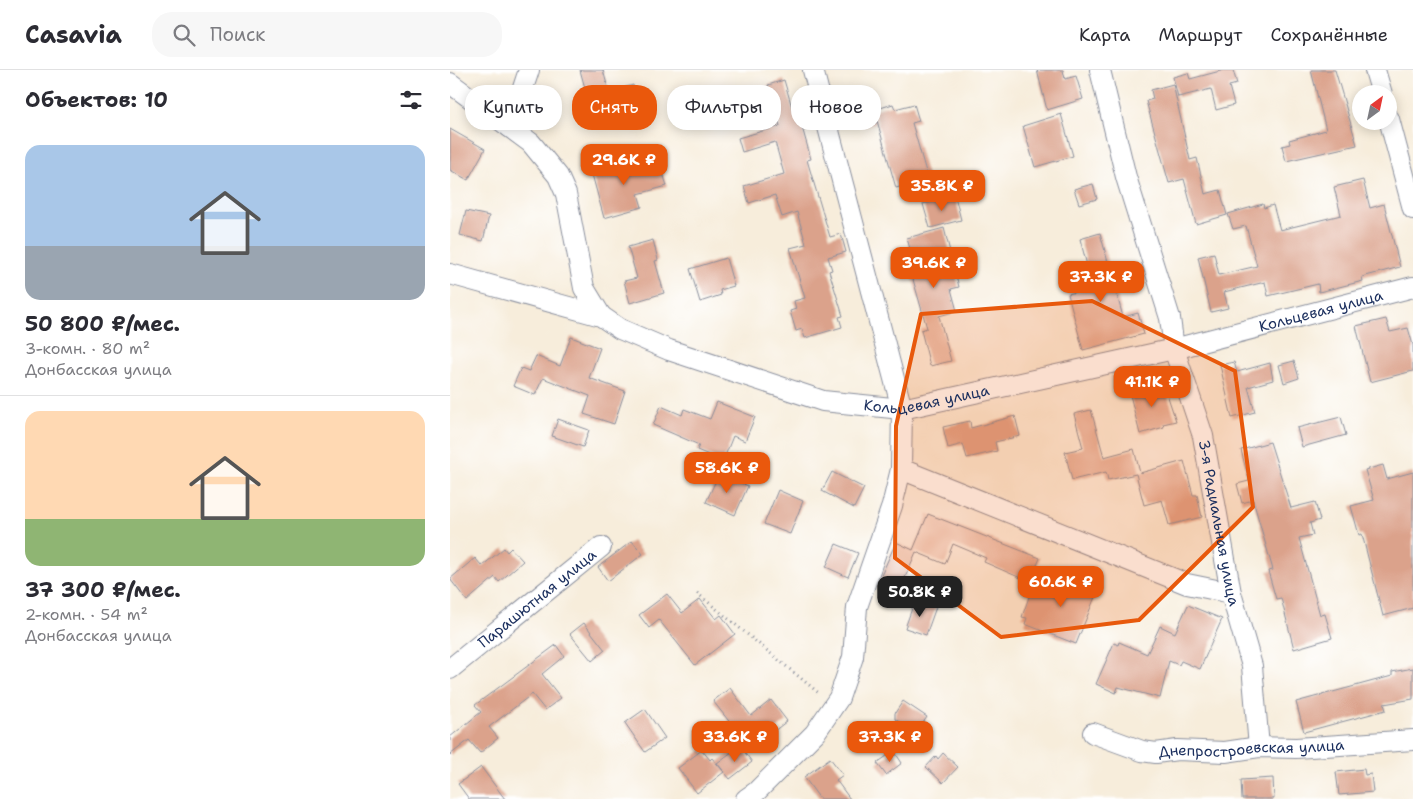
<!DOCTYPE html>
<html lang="ru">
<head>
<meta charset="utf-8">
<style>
	:root { --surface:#fff; --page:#f7f7f7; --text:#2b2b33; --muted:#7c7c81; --line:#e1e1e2; --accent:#ea580c }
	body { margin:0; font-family:"Shantell Sans",sans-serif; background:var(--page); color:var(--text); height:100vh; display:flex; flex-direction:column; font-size:19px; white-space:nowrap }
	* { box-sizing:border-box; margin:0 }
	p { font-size:16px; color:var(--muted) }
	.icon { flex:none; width:28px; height:28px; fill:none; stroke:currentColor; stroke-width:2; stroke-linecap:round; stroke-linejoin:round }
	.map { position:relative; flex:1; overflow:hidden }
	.side { display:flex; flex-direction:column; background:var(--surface); width:450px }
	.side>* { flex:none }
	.guide { position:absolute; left:15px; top:15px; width:475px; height:45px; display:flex; gap:10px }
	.needle { width:32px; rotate:33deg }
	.tools { position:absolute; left:902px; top:15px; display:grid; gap:10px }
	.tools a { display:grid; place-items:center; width:45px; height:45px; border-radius:50%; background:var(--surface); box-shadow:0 2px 12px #0003; font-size:25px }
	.price { position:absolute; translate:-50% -42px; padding:0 11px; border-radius:10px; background:var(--accent); color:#fff; font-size:16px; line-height:32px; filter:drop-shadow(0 1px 2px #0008) }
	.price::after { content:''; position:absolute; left:50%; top:30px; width:15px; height:11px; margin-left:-8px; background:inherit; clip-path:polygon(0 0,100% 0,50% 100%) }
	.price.current { background:#222; color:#fff }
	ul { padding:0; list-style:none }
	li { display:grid; align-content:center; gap:10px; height:265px; padding:0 25px }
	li+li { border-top:1px solid var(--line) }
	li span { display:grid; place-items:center; height:155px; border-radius:15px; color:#555 }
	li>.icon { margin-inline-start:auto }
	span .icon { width:90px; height:90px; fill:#fffc; stroke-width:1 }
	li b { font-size:21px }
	h2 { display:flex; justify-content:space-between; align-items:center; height:60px; padding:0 25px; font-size:21px }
	.chip { padding:0 18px; border-radius:20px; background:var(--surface); box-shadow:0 2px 12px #0003; font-size:18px; line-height:45px }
	.chip.current { background:var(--accent); color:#fff }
	header { display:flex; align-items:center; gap:30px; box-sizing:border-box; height:70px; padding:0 25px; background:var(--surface); border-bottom:1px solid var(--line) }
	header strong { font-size:24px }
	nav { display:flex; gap:28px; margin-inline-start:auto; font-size:18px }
	.search { width:350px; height:45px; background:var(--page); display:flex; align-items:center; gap:12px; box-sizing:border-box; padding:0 18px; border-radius:20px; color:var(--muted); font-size:19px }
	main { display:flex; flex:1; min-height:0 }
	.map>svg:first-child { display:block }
</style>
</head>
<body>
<header>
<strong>Casavia</strong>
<div class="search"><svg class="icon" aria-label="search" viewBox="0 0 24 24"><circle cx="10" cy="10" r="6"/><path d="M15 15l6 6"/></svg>Поиск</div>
<nav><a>Карта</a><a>Маршрут</a><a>Сохранённые</a></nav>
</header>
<main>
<section class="side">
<h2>Объектов: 10<svg class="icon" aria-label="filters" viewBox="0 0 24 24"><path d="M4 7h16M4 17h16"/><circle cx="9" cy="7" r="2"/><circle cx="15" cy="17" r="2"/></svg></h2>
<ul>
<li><span style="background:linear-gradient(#a9c7e8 65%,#9aa5b1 0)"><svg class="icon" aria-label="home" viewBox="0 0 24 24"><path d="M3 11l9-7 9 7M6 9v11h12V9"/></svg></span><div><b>50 800 ₽/мес.</b><p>3-комн. · 80 m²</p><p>Донбасская улица</p></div></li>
<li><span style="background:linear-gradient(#ffd9b3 70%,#8fb573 0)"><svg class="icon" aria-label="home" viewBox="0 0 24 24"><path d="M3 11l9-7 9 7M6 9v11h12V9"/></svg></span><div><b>37 300 ₽/мес.</b><p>2-комн. · 54 m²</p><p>Донбасская улица</p></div></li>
</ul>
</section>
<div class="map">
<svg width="963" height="729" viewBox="0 0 963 729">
	<rect width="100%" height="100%" fill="#fff"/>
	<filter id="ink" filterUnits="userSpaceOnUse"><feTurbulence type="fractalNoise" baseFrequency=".02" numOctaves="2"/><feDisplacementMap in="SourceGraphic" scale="10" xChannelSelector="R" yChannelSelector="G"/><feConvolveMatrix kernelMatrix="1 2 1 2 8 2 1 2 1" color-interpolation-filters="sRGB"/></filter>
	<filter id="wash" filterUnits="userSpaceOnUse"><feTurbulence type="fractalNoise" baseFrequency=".0096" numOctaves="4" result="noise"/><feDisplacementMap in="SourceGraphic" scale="20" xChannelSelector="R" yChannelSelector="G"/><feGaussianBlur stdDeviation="1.12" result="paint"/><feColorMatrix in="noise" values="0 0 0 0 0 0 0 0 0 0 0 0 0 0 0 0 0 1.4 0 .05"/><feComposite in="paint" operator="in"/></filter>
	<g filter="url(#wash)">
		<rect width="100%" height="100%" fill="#f7eddb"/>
		<g id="blocks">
			<path fill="#dba28b" d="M 130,0 L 153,0 L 159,22 L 183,15 L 191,43 L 143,57 L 139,44 L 130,46 L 126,32 L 138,29 Z
				M 587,0 L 613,0 L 615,9 L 626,6 L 633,29 L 597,40 Z
				M 774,0 L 783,0 L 787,14 L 779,16 L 784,35 L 766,40 L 761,19 L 728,27 L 723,7 L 738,3 L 740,9 Z
				M 861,0 L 885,0 L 907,75 L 836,91 L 832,76 L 840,74 L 839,70 L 876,60 Z
				M 334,10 L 346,51 L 350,50 L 361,89 L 357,90 L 380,167 L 391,164 L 396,182 L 378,187 L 382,200 L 379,201 L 393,246 L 389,247 L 392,257 L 355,268 L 352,259 L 346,261 L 340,241 L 346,239 L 344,231 L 355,228 L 340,178 L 356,174 L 347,142 L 332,147 L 325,125 L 299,133 L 294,116 L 334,104 L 325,72 L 292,82 L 288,68 L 330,56 L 318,15 Z
				M 723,14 L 740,90 L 747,88 L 755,124 L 770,120 L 777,145 L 746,154 L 734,109 L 719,113 L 696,31 L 703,29 L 701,20 Z
				M 420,32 L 426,53 L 413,57 L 406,36 Z
				M 443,34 L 445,39 L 464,34 L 469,51 L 462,53 L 478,109 L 446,118 L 424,40 Z
				M 611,44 L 623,86 L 585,97 L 573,56 Z
				M 0,59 L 35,79 L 18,110 L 0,100 Z
				M 198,90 L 202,104 L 212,100 L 217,116 L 188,124 L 192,137 L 154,148 L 140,97 L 161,91 L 164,100 Z
				M 913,110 L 920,138 L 934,134 L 950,197 L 912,207 L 913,211 L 869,222 L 868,214 L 818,226 L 815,212 L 774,222 L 778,238 L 761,242 L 748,187 L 764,183 L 769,205 L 807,196 L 796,156 L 783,159 L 778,144 L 813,134 L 814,138 L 823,135 L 830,160 L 891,145 L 884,117 Z
				M 643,114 L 647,129 L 629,134 L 624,119 Z
				M 505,126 L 511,150 L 480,158 L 473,134 Z
				M 16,141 L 39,146 L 33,171 L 10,165 Z
				M 494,158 L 509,217 L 501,219 L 507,241 L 489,246 L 501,291 L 480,296 L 471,260 L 477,258 L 462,206 L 467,205 L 457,168 Z
				M 650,163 L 673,247 L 688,243 L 694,264 L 633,280 L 618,224 L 643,218 L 630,169 Z
				M 203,170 L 208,190 L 205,191 L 214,223 L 180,233 L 174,211 L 187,208 L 178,177 Z
				M 276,188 L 284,216 L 270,220 L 271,225 L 250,232 L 240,199 Z
				M 936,249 L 940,262 L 958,258 L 963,275 L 963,301 L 920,312 L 906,256 Z
				M 121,267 L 150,278 L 139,308 L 175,321 L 164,354 L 134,344 L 140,326 L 93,308 L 85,325 L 63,316 L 71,298 L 79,301 L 86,286 L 110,296 Z
				M 844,291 L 849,308 L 834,313 L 829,295 Z
				M 784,292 L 787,302 L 820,293 L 823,310 L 798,317 L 805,342 L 782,348 L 770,295 Z
				M 713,312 L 726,351 L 713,354 L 714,357 L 690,364 L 679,321 Z
				M 267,332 L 305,347 L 295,371 L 283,366 L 273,391 L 247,380 L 249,375 L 203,355 L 211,336 L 232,345 L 234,339 L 260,349 Z
				M 641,340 L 654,387 L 684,379 L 690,403 L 734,391 L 743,425 L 747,425 L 752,447 L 719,455 L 712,430 L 694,435 L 686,404 L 658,410 L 656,402 L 622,410 L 615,382 L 633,378 L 624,344 Z
				M 565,346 L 570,366 L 545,372 L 547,381 L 517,388 L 513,374 L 498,378 L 493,357 L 520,351 L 521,358 Z
				M 891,347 L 896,365 L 852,377 L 847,358 Z
				M 108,349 L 139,360 L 133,377 L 102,366 Z
				M 820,372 L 841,438 L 865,432 L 870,450 L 860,453 L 863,465 L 849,468 L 870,545 L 875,544 L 882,568 L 844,579 L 831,528 L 826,529 L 818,501 L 823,500 L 803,430 L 792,433 L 787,414 L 799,411 L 791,380 Z
				M 933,395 L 937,409 L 963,402 L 963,538 L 933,546 L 912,464 L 909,465 L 901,436 L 924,430 L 915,400 Z
				M 382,402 L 414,418 L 404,438 L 372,421 Z
				M 269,404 L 298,416 L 285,445 L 256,432 Z
				M 328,420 L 353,431 L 340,464 L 314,454 Z
				M 478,444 L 590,488 L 580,512 L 534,492 L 536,488 L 503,474 L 495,494 L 466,482 L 451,517 L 430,508 L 446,472 L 463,480 Z
				M 182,471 L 193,484 L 158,511 L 148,497 Z
				M 386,474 L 408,483 L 398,507 L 376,497 Z
				M 54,478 L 57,482 L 61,478 L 73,491 L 49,512 L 45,507 L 17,531 L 0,509 L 25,488 L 32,496 Z
				M 628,502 L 651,512 L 626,574 L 575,554 L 577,548 L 572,547 L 585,510 L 620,522 Z
				M 217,524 L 232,543 L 250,529 L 266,549 L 271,545 L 285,564 L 245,595 L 209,550 L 199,558 L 189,545 Z
				M 465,530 L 486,537 L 476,565 L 455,558 Z
				M 738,535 L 772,549 L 750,599 L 731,591 L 729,595 L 719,591 L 710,628 L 668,617 L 666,623 L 646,614 L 664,573 L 668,575 L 669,572 L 697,584 L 710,556 L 725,563 Z
				M 134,553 L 155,580 L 142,591 L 120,564 Z
				M 106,575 L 114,586 L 92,604 L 111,628 L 95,640 L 82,624 L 39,657 L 48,668 L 30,683 L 19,670 L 0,685 L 0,667 L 31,642 L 25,635 Z
				M 963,598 L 963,629 L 934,634 L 936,640 L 854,662 L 846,632 L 942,606 L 942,602 Z
				M 280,618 L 301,646 L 321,630 L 337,651 L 301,679 L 263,631 Z
				M 453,631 L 477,647 L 466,663 L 445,649 L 445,643 Z
				M 195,639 L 215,668 L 195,682 L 175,653 Z
				M 290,676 L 302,692 L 280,709 L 267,693 Z
				M 252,680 L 260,690 L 262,688 L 274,702 L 247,723 L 228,698 Z
				M 444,681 L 452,693 L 436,705 L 427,693 Z
				M 493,683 L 508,697 L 493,713 L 476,697 L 486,686 L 488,689 Z
				M 380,688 L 393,705 L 386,710 L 400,729 L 370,729 L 354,707 Z
				M 31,697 L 55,729 L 19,729 L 8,714 Z
				M 914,699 L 915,705 L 921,704 L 923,722 L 889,725 L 886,702 Z
				M 823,708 L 824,729 L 792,729 L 791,710 Z"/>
		</g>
	</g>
	<g filter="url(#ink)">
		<use href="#blocks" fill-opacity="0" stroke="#898e9c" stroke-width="1"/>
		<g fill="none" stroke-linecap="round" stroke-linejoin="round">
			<g stroke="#898e9c" stroke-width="22">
				<g id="minor">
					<path id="s1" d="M 650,0 L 676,107 L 720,248 L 724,279 L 753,366 L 781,523 L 802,596 L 809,677"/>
					<path d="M 925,0 L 932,24"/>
					<path d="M 0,13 L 81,73 L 108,106 L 116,124 L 134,218 L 151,246"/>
					<path d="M 939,49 L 963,139"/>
					<path d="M 60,57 L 79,0"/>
					<path id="s2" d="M 0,204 L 151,246 L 170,259 L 219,280 L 373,331 L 452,339 L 724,279 L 963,217"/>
					<path d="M 451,399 L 737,514 L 781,523"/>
					<path id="s3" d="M 0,599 L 151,477"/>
					<path id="s4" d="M 643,663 L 692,681 L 706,683 L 727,680 L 775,682 L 809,677 L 846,678 L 963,670"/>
					<path d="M 296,729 L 306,722 L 365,663 L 389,628 L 403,587 L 407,537 L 442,436 L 451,399 L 452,339 L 363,0"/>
				</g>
			</g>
			<path stroke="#898e9c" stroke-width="3" stroke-dasharray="1 4" stroke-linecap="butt" d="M 247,523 L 370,624"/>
			<use href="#minor" stroke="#fff" stroke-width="20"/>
		</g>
	</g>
	<path fill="#e8590c" fill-opacity="0.2" stroke="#e8590c" stroke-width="4" stroke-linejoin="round" d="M 642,231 L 785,301 L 803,437 L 689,550 L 551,567 L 445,488 L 446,356 L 471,244 Z"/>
	<g text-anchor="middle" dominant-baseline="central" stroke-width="4.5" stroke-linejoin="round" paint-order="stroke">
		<g font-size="15" fill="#1b2f5e" stroke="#fff">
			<text stroke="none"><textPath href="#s2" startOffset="905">Кольцевая улица</textPath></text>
			<text stroke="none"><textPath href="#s2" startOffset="500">Кольцевая улица</textPath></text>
			<text stroke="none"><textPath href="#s1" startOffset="469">3-я Радиальная улица</textPath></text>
			<text stroke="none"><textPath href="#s3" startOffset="112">Парашютная улица</textPath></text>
			<text stroke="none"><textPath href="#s4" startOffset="162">Днепростроевская улица</textPath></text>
		</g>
	</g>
</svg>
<div class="tools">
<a><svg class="needle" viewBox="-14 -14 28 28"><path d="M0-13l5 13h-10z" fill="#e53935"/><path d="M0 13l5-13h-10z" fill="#7c7c81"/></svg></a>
</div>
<b class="price" style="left:174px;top:116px">29.6K ₽</b>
<b class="price" style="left:492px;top:142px">35.8K ₽</b>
<b class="price" style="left:484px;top:219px">39.6K ₽</b>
<b class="price" style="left:651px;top:233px">37.3K ₽</b>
<b class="price" style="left:702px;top:338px">41.1K ₽</b>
<b class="price" style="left:277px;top:424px">58.6K ₽</b>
<b class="price" style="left:611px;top:538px">60.6K ₽</b>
<b class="price current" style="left:470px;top:548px">50.8K ₽</b>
<b class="price" style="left:285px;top:693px">33.6K ₽</b>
<b class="price" style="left:440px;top:693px">37.3K ₽</b>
<div class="guide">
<a class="chip">Купить</a>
<a class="chip current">Снять</a>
<a class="chip">Фильтры</a>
<a class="chip">Новое</a>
</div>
</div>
</main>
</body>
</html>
